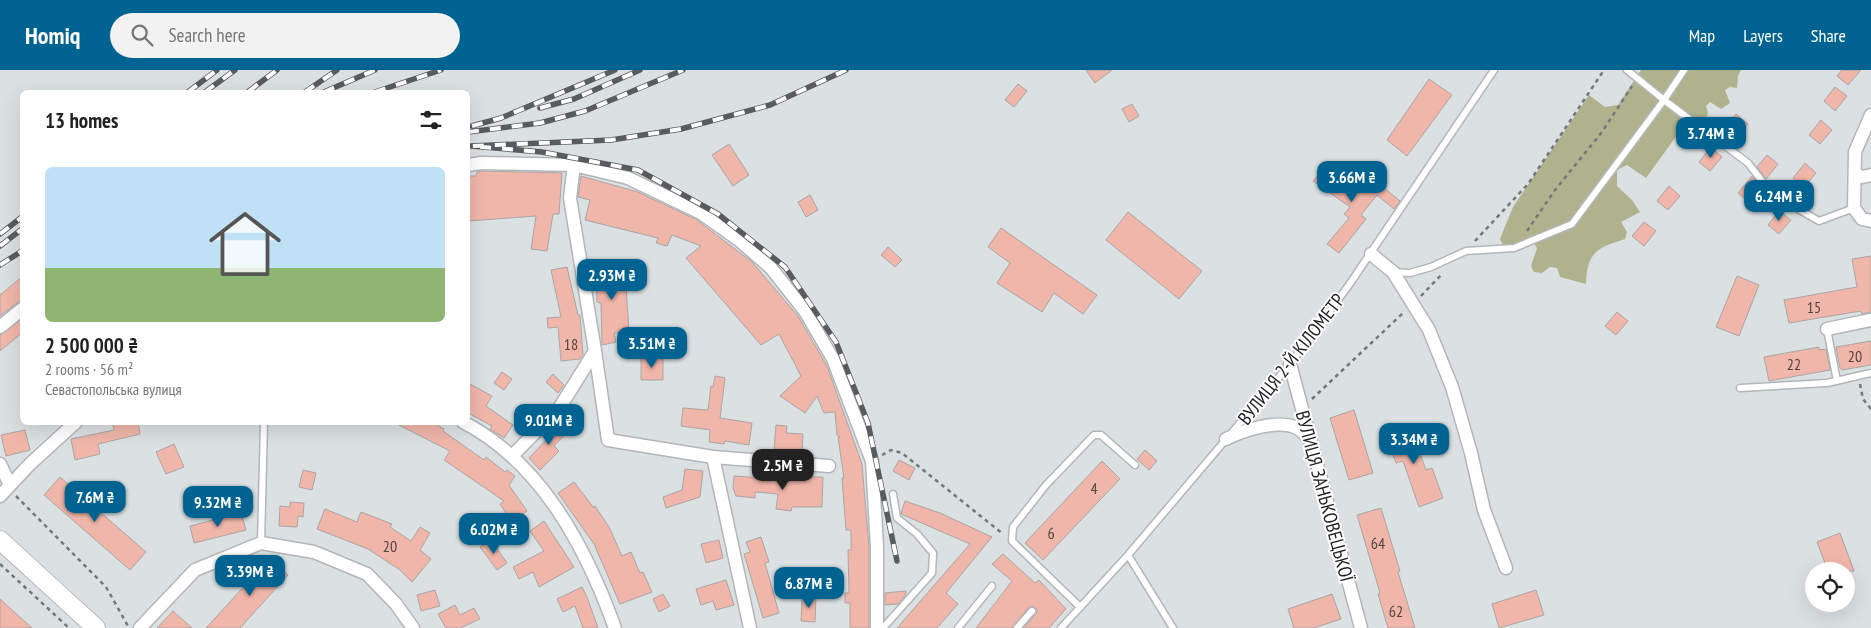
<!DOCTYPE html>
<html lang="en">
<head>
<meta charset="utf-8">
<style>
	:root { --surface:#fff; --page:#f2f2f2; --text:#222; --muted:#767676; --accent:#006392 }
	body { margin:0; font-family:"PT Sans Narrow",sans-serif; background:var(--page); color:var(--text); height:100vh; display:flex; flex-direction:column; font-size:19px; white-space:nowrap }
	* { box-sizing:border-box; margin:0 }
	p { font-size:16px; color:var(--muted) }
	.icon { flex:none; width:28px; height:28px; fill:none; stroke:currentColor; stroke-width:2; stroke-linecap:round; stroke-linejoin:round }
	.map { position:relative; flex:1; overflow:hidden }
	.side { position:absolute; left:20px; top:20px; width:450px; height:335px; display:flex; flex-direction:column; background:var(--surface); border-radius:8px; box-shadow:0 5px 20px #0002 }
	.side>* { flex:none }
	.tools { position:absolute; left:1805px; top:492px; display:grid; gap:10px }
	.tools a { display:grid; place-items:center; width:50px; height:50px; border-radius:50%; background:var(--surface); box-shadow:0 5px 20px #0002; font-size:25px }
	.price { position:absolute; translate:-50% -42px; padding:0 11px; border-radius:10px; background:var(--accent); color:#fff; font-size:16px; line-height:32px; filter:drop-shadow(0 1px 2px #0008) }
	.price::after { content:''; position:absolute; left:50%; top:30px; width:15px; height:11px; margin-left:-8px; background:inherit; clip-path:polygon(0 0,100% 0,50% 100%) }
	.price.on { background:#222; color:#fff }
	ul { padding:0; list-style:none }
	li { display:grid; align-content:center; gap:10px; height:265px; padding:0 25px }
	li span { display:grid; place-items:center; height:155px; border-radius:8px; color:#555 }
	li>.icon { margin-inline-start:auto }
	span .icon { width:90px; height:90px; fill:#fffc; stroke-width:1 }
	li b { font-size:21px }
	h2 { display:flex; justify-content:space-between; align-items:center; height:60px; padding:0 25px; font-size:21px }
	header { display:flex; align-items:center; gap:30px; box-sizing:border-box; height:70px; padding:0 25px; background:var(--accent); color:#fff }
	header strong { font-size:24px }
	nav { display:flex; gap:28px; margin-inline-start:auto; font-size:18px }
	.search { width:350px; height:45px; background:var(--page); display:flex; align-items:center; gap:12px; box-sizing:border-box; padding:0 18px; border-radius:28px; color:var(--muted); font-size:19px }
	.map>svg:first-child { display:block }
</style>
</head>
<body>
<header>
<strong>Homiq</strong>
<div class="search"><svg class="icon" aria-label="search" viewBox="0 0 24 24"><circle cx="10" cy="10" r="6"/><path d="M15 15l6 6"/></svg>Search here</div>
<nav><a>Map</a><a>Layers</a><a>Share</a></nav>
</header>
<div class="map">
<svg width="1871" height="558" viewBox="0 0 1871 558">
	<rect width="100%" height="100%" fill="#dbe0e3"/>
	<path fill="#b0b28d" d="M 1641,0 L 1741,0 L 1738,6 L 1737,18 L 1730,17 L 1725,20 L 1730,33 L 1721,39 L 1710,32 L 1706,36 L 1708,43 L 1706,49 L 1688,50 L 1646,108 L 1627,95 L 1617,100 L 1617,116 L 1632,130 L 1640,142 L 1621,152 L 1627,162 L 1625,169 C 1597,178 1587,182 1586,214 L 1560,207 L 1557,198 L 1550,197 L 1542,203 L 1534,202 L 1531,196 L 1537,178 L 1530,166 C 1521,173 1515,175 1503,175 L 1500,169 L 1513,137 L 1589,25 L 1605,37 L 1618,35 Z"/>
	<path fill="#f0b6a9" stroke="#aba5a4" d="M 1086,0 L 1112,0 L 1095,13 Z
		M 1842,0 L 1861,0 L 1848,15 L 1837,6 Z
		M 1429,9 L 1452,25 L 1407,86 L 1387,70 Z
		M 1018,14 L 1027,21 L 1014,37 L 1005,30 Z
		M 1835,17 L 1847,26 L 1835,41 L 1824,31 Z
		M 1132,34 L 1139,46 L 1129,52 L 1122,39 Z
		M 1736,44 L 1748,54 L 1736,68 L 1724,59 Z
		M 1821,50 L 1832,60 L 1820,74 L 1809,65 Z
		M 729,74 L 749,105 L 733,116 L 712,85 Z
		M 1711,77 L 1722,87 L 1710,101 L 1699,92 Z
		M 1767,85 L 1778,94 L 1766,109 L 1757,97 Z
		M 1805,93 L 1816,103 L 1804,117 L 1793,108 Z
		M 1326,96 L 1361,123 L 1373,109 L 1400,131 L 1394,139 L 1377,125 L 1361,145 L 1366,149 L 1339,183 L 1327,174 L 1349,148 L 1344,144 L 1350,137 L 1313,111 Z
		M 482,101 L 562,103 L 559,144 L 553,144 L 547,181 L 531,179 L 536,146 L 468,151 L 468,106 L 476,106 L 477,102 Z
		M 581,106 L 638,122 L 697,150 L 752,192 L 798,246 L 827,296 L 862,394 L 869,477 L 869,558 L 850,558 L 850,533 L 845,533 L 845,523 L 849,523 L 848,480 L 851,480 L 851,460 L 846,460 L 842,408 L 844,408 L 838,367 L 840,367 L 837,365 L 835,342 L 824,343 L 817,326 L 805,343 L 780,326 L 801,306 L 779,264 L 761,275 L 686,188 L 701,176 L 672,165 L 667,176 L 656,173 L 658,168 L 585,150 L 590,130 L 578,127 Z
		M 1752,106 L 1761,118 L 1749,132 L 1738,123 Z
		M 1669,116 L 1680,126 L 1668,140 L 1657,131 Z
		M 810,125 L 818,140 L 806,147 L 798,132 Z
		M 1779,141 L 1791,150 L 1779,164 L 1768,155 Z
		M 1128,142 L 1202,201 L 1179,229 L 1106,170 Z
		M 1644,152 L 1656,161 L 1644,176 L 1632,166 Z
		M 1001,158 L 1097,225 L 1083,244 L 1054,223 L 1042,242 L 997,213 L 1010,193 L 988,177 Z
		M 888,177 L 902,190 L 895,197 L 881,185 Z
		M 1871,186 L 1871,242 L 1862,244 L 1861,241 L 1789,253 L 1784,230 L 1857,217 L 1852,189 Z
		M 617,194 L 618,201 L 625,201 L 629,262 L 614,263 L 616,272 L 602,275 L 601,233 L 597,232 L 596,195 Z
		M 567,197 L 578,245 L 580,245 L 583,285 L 580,289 L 561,291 L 558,257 L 548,258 L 547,248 L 561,247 L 551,200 Z
		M 1737,206 L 1759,215 L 1739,266 L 1716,257 Z
		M 22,207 L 22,231 L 17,233 L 0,246 L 0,225 Z
		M 1617,242 L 1628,251 L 1616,265 L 1605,256 Z
		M 22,249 L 22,263 L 0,281 L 0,265 Z
		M 1871,271 L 1871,295 L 1842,300 L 1840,298 L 1836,277 Z
		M 1819,277 L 1819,280 L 1826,279 L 1830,300 L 1769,311 L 1764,287 Z
		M 641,287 L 663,288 L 663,310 L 641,310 Z
		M 502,302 L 512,309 L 504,320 L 494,313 Z
		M 553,304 L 564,315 L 558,323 L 546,312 Z
		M 715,306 L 725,308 L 720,348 L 752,353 L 749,375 L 725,371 L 724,374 L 709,372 L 710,360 L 681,356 L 683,338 L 708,340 L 711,316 L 713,317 Z
		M 468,313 L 492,326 L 486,336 L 513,355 L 504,368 L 490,359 L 492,356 L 468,343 Z
		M 1354,340 L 1373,403 L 1349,410 L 1330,348 Z
		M 560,350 L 570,359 L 554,376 L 559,381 L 540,400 L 529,388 L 551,365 L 548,362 Z
		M 112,352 L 138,352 L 140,364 L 98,374 L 100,384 L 75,390 L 71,369 L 114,360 Z
		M 393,352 L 432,352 L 444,359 L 443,361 L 484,390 L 486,387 L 505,402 L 507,400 L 515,406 L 509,415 L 527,441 L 512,452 L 500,434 L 504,431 L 444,390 L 450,381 Z
		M 1409,354 L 1426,400 L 1432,398 L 1443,428 L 1419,437 L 1403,391 L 1396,393 L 1385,363 Z
		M 776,355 L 787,356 L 786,363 L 803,364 L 802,382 L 774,380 Z
		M 25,360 L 30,380 L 6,386 L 1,365 Z
		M 174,374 L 184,397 L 166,404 L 156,382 Z
		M 1145,380 L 1157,391 L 1149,400 L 1137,389 Z
		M 899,390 L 915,398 L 909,410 L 893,401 Z
		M 1102,391 L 1120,409 L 1043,490 L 1025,473 Z
		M 685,399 L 703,401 L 700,427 L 666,438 L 663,427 L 682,420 Z
		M 303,400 L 316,403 L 312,420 L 299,417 Z
		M 734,406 L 806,411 L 806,407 L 823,407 L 822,437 L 792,437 L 791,441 L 776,439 L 778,424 L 755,422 L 755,428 L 736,426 L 733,418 Z
		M 60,407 L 146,482 L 130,500 L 44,425 Z
		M 574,412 L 594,438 L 595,436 L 609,457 L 622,486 L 631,482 L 640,503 L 643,502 L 652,522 L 620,534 L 594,474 L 558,423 Z
		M 905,431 L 940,443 L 992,467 L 946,523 L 958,534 L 937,558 L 897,558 L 970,474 L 901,444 Z
		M 290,432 L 304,433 L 303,447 L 298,446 L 297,457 L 279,456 L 280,436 L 290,437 Z
		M 1381,438 L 1400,501 L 1398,502 L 1415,558 L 1388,558 L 1378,524 L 1380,523 L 1357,445 Z
		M 325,439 L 357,452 L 361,442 L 392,454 L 390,457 L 411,471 L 420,457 L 430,463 L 420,480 L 431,489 L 412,512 L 400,500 L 368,479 L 317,459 Z
		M 241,443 L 246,460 L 194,473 L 190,456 Z
		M 544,451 L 574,497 L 539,517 L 533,502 L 519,509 L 513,497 L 544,481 L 530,461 Z
		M 1840,463 L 1854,501 L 1828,501 L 1817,472 Z
		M 761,467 L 769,492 L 765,493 L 779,543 L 763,548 L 744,484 L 750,482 L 746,472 Z
		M 491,470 L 507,493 L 497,500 L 480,477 Z
		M 719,470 L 723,488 L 706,493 L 701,474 Z
		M 1003,484 L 1035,513 L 1039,510 L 1066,539 L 1049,558 L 1024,558 L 1037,542 L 1037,539 L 1032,536 L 1028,538 L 1012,558 L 976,558 L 1012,511 L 992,494 Z
		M 270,488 L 288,505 L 240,558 L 206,558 Z
		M 726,510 L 734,535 L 716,540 L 713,531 L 701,535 L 696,519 Z
		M 582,517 L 587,527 L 598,558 L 583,558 L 575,536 L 563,542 L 557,529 Z
		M 435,520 L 440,536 L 421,541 L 417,525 Z
		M 1536,520 L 1544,545 L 1499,558 L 1492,534 Z
		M 906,521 L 906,524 L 898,534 L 885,535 L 885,523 Z
		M 663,524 L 670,536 L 659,542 L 653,529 Z
		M 1332,524 L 1341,549 L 1314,558 L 1294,558 L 1288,539 Z
		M 816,525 L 815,552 L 801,551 L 802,530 Z
		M 0,529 L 32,558 L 0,558 Z
		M 455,535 L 460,545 L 474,538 L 480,549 L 460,558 L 446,558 L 438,544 Z
		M 173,541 L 192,558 L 157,558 Z"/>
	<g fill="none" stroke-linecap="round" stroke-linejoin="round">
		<g stroke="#b2b6b9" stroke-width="9">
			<path id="service" d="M 1627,0 L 1664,30 L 1748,93 L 1772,124 L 1819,151 L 1854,138
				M 1393,202 L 1410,203 L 1431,197 L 1466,181 L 1514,178 L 1572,154 L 1664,30 L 1684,0
				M 1827,259 L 1837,311
				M 1740,318 L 1827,313 L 1871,303
				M 261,473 L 264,352
				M 1128,485 L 1173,558
				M 1080,537 L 1012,471 L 1013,457 L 1046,415 L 1094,365 L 1101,365 L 1135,395
				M 883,558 L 932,503 L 933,483 L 917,464 L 897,448 L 893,424
				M 958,558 L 992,516
				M 1017,558 L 1032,541
				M 1061,558 L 1128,485 L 1290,294 L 1349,215 L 1494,0"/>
		</g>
		<g stroke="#b2b6b9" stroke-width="15">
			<path id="minor" d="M 1871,45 L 1855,82 L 1854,138 L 1862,149 L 1871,151
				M 468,95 L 481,93 L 574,95 L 570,128 L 595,281 L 560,337 L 512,386
				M 574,95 L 628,108 L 701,143 L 739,170 L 771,198 L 805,241 L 833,289 L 872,391 L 877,477 L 877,558
				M 1855,104 L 1862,107 L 1871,105
				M 1371,184 L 1393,202 L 1429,260 L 1452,317 L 1471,383 L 1484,440 L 1506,498
				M 0,257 L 22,239
				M 1827,259 L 1871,250
				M 595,281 L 608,370 L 713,387
				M 1290,294 L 1361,558
				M 463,352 C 542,393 586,478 615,558
				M 1226,369 C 1244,360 1275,350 1295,357 C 1301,359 1306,366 1310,370
				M 0,394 L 10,415
				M 0,426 L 30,394 L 76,352
				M 140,558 L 195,500 L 261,473 L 314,482 L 367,504 L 396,534 L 413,558
				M 750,558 L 713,387 L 829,396"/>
		</g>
		<g stroke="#b2b6b9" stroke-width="20">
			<path id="secondary" d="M 0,470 L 96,558"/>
		</g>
		<path stroke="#74787a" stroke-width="2.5" stroke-dasharray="4 4" stroke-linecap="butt" d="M 1527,161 L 1555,120 L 1602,62 L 1632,16
			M 1475,171 L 1528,114 L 1604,0
			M 1421,226 L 1443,203
			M 1860,314 L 1863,329 L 1871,339
			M 1312,329 L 1404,242
			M 882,385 L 891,380 L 902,383 L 1003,464
			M 16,426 L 106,517 L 128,556
			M 0,494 L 69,558"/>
		<use href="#service" stroke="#fff" stroke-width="6"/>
		<use href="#minor" stroke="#fff" stroke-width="12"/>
		<use href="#secondary" stroke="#fff" stroke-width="18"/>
		<g stroke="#595c5d" stroke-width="5.5">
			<path id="rail" d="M 846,0 L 770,35 L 681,59 L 611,70 L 471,76 L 542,82 L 638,100 L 718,144 L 785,197 L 836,272 L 868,353 L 897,491
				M 249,21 L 277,0
				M 188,22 L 217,0
				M 205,22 L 235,0
				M 305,22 L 337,0
				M 324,22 L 375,0
				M 375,22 L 441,0
				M 540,38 L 574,29 L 640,0
				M 472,56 L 501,48 L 615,0
				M 468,62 L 540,53 L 585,41 L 683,0
				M 0,164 L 22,147
				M 0,176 L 22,159
				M 0,195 L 22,181"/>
		</g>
		<use href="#rail" stroke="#fff" stroke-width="4" stroke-dasharray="11" stroke-linecap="butt"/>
	</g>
	<g text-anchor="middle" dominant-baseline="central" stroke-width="4" stroke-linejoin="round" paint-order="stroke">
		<g font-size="16" fill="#514442">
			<text x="1814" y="237">15</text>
			<text x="571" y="274">18</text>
			<text x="1855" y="286">20</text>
			<text x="1794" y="294">22</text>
			<text x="1094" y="418">4</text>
			<text x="1051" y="463">6</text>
			<text x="1378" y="473">64</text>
			<text x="390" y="476">20</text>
			<text x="1396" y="541">62</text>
		</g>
		<g font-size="19" fill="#1c1e1f" stroke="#fff">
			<text transform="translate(1291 289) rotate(-52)">ВУЛИЦЯ 2-Й КІЛОМЕТР</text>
			<text transform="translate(1325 426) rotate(75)">ВУЛИЦЯ ЗАНЬКОВЕЦЬКОЇ</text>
		</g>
	</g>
</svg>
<div class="tools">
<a><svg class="icon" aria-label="locate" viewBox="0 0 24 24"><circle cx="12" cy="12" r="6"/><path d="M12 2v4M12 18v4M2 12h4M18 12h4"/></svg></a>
</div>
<b class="price" style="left:1711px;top:89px">3.74M ₴</b>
<b class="price" style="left:1352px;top:133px">3.66M ₴</b>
<b class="price" style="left:1779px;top:152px">6.24M ₴</b>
<b class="price" style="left:612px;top:231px">2.93M ₴</b>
<b class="price" style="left:652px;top:299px">3.51M ₴</b>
<b class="price" style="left:549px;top:376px">9.01M ₴</b>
<b class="price" style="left:1414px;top:395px">3.34M ₴</b>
<b class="price on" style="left:783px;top:421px">2.5M ₴</b>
<b class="price" style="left:95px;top:453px">7.6M ₴</b>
<b class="price" style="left:218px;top:458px">9.32M ₴</b>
<b class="price" style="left:494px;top:485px">6.02M ₴</b>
<b class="price" style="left:250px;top:527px">3.39M ₴</b>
<b class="price" style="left:809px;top:539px">6.87M ₴</b>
<section class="side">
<h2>13 homes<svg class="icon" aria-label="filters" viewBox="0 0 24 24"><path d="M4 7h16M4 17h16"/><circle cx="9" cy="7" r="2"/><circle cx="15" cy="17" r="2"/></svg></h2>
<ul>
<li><span style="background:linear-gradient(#bfe0f5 65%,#8fb573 0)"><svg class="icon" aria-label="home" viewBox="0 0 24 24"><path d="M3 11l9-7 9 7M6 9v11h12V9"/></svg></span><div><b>2 500 000 ₴</b><p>2 rooms · 56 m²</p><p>Севастопольська вулиця</p></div></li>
</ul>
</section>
</div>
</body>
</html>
